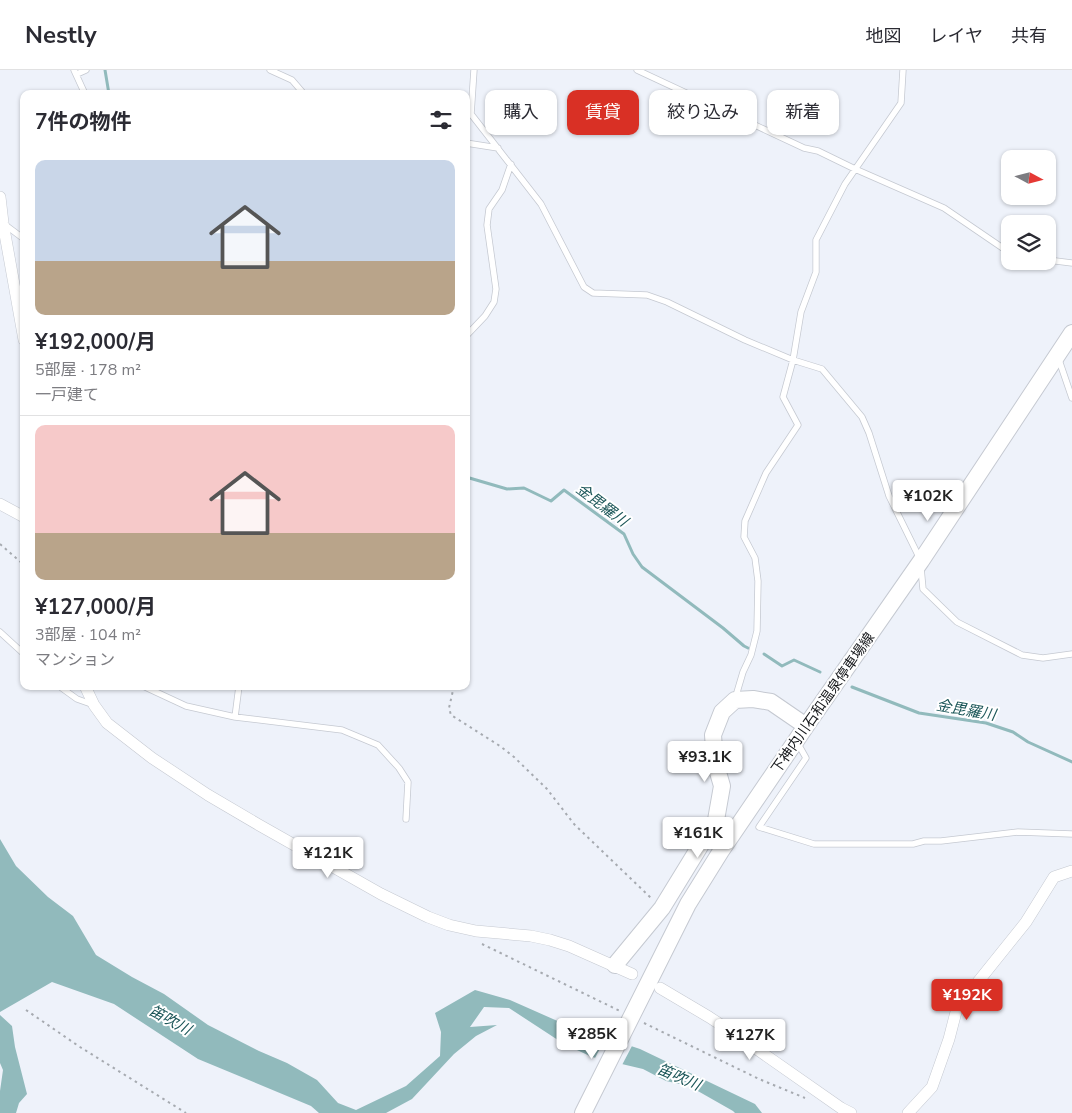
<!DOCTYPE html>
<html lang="ja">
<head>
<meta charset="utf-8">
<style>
	:root { --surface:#fff; --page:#f2f2f3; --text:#2b2b33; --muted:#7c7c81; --line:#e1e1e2; --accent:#d93025 }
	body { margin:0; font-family:"Nunito Sans","Noto Sans JP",sans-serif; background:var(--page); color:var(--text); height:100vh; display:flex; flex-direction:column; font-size:19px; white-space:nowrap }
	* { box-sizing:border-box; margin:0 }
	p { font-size:16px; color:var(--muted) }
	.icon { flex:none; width:28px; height:28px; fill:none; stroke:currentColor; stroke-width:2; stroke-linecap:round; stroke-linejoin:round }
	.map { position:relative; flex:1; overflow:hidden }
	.side { position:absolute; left:20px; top:20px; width:450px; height:600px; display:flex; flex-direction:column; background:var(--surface); border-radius:10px; box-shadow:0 1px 4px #0004 }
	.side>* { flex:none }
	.top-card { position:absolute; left:485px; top:20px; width:475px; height:45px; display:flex; gap:10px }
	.needle { width:32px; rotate:97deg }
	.fabs { position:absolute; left:1001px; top:80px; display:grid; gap:10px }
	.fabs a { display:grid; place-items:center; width:55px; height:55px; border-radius:10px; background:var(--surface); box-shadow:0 1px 4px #0004; font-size:25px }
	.price { position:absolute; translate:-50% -42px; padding:0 11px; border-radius:5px; background:#fff; color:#222; font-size:16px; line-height:32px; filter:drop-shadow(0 1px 2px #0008) }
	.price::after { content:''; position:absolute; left:50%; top:30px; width:15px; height:11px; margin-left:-8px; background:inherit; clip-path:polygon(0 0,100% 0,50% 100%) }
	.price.selected { background:var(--accent); color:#fff }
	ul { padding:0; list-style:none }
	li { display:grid; align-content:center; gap:10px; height:265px; padding:0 15px }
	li+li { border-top:1px solid var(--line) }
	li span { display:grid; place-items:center; height:155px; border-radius:10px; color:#555 }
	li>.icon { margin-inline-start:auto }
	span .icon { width:90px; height:90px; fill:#fffc; stroke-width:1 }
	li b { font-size:21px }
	h2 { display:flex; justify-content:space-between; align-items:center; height:60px; padding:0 15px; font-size:21px }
	.pill { padding:0 18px; border-radius:10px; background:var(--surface); box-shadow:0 1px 4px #0004; font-size:18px; line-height:45px }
	.pill.selected { background:var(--accent); color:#fff }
	header { display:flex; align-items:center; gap:30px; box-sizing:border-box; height:70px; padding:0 25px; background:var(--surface); border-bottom:1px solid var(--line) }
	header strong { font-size:24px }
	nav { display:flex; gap:28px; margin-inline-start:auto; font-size:18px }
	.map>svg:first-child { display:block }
</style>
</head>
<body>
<header>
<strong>Nestly</strong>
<nav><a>地図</a><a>レイヤ</a><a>共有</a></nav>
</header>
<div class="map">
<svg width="1072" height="1043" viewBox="0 0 1072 1043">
	<rect width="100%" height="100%" fill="#eef2fa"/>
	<path fill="#91babc" d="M 0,769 L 16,796 L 48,827 L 73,846 L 96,885 L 132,907 L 164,924 L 208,955 L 259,981 L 287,993 L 317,1010 L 338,1033 L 356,1040 L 406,1016 L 440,986 L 441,962 L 435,943 L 475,920 L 510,930 L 562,953 L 640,979 L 755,1034 L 762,1043 L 735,1043 L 733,1041 L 689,1016 L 666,1011 L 643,999 L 592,987 L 564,974 L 509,938 L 484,937 L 470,957 L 497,955 L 476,966 L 454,984 L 412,1029 L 386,1043 L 319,1043 L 311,1036 L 198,989 L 114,934 L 52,912 L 0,942 Z
		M 0,945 L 12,956 L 15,977 L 27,1024 L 19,1033 L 16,1043 L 0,1043 L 0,1021 L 3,1000 L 0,993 Z"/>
	<path fill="#eef2fa" d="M 607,965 L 633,974 L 621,997 L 594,990 Z"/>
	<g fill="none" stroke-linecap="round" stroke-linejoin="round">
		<path stroke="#91babc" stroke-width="3" d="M 105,0 L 109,24
			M 466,407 L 507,419 L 524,418 L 551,431 L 564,420 L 624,464 L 633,484 L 642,497 L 723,558 L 744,576 L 748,578
			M 764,584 L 782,596 L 794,590 L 820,602
			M 852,617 L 919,643 L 986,653 L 1013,662 L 1028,672 L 1072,692"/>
		<g stroke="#c5c9d1" stroke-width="7">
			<path id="service" d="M 74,0 L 85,24
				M 270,0 L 292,10 L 304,24
				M 474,0 L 471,44 L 541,134 L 584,217 L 593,223 L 647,225 L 667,232 L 745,270 L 793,290 L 822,299 L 862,347 L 869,363 L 889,426 L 920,489
				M 637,0 L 804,78 L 818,81 L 855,99 L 944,138 L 1010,183
				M 77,4 L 86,0
				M 466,73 L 498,78
				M 4,154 L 24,169
				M 1048,190 L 1072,193
				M 466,266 L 485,246 L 494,232 L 496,219 L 487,155 L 489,139 L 502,120 L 511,94
				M 1059,290 L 1072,328
				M 921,498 L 923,519 L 957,552 L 1022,585 L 1043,588 L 1072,584
				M 0,562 L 24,584
				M 59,616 L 77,629 L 94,635
				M 143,616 L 186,636 L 235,647 L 342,660 L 378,675 L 399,698 L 408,712 L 406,749
				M 735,629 L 743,602 L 751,585 L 757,561 L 758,511 L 755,488 L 744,467 L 745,451 L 766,403 L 798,355 L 783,327 L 793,290 L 801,242 L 816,202 L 816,170 L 845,114 L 901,33 L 903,0
				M 235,647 L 239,616
				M 797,672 L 806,688 L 759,757 L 814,774 L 913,774 L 924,771 L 941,771 L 1018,762 L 1072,764"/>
		</g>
		<g stroke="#c5c9d1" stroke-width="12">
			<path id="minor" d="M 0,127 L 3,153 L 24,270
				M 0,434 L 24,447
				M 85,616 L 94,635 L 107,653 L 152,688 L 208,725 L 259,755 L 381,824 L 428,847 L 449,855 L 476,861 L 531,866 L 550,870 L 569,876 L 632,904
				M 660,918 L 709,947 L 741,968 L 841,1038 L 851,1043
				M 908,1043 L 932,1017 L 949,969 L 957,938 L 1026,852 L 1054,807 L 1072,801"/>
		</g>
		<g stroke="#c5c9d1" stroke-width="18">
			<path id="secondary" d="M 615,895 L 662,838 L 716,750 L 722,716 L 715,692 L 713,665 L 722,642 L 735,630 L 753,629 L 771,632 L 806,656
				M 583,1043 L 688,834 L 721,781 L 806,656 L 921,491 L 1072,263"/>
		</g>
		<path stroke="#a6aab0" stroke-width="2" stroke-dasharray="2.5 4" stroke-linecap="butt" d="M 0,474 L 24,495
			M 454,616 L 449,638 L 451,645 L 500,676 L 514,687 L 547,719 L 574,754 L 651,828
			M 482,874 L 620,941
			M 26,940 L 80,977 L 186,1043
			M 644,953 L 759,1009 L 805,1028"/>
		<use href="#service" stroke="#fff" stroke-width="5.5"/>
		<use href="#minor" stroke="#fff" stroke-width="11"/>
		<use href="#secondary" stroke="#fff" stroke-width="16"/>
	</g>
	<g text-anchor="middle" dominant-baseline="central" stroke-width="4" stroke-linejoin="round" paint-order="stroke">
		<g font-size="14" fill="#141619" stroke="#fff">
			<text transform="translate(823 633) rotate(-55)">下神内川石和温泉停車場線</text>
		</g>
		<g font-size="15" font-style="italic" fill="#1b5658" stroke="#fff">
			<text transform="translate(602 435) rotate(37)">金毘羅川</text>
			<text transform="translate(966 640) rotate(10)">金毘羅川</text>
			<text transform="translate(170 950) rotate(29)">笛吹川</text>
			<text transform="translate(679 1007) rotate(23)">笛吹川</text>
		</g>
	</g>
</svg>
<div class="fabs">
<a><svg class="needle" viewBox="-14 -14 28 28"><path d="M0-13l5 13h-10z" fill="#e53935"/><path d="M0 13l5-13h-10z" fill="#7c7c81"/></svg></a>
<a><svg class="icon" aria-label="layers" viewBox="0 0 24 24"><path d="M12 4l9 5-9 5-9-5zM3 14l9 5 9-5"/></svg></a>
</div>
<b class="price" style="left:928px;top:452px">¥102K</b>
<b class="price" style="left:705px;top:713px">¥93.1K</b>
<b class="price" style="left:698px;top:789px">¥161K</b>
<b class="price" style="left:328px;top:809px">¥121K</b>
<b class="price selected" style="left:967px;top:951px">¥192K</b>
<b class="price" style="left:592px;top:990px">¥285K</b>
<b class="price" style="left:750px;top:991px">¥127K</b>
<div class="top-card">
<a class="pill">購入</a>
<a class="pill selected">賃貸</a>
<a class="pill">絞り込み</a>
<a class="pill">新着</a>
</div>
<section class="side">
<h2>7件の物件<svg class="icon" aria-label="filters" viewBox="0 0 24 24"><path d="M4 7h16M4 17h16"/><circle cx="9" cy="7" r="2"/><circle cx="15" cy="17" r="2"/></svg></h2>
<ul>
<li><span style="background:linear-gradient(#c9d6e8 65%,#b9a48a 0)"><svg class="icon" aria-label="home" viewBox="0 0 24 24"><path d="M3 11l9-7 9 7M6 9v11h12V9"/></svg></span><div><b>¥192,000/月</b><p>5部屋 · 178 m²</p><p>一戸建て</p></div></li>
<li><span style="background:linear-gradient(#f6c9c9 70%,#b9a48a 0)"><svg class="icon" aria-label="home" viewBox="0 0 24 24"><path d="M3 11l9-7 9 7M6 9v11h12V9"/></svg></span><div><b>¥127,000/月</b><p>3部屋 · 104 m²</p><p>マンション</p></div></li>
</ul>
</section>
</div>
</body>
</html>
